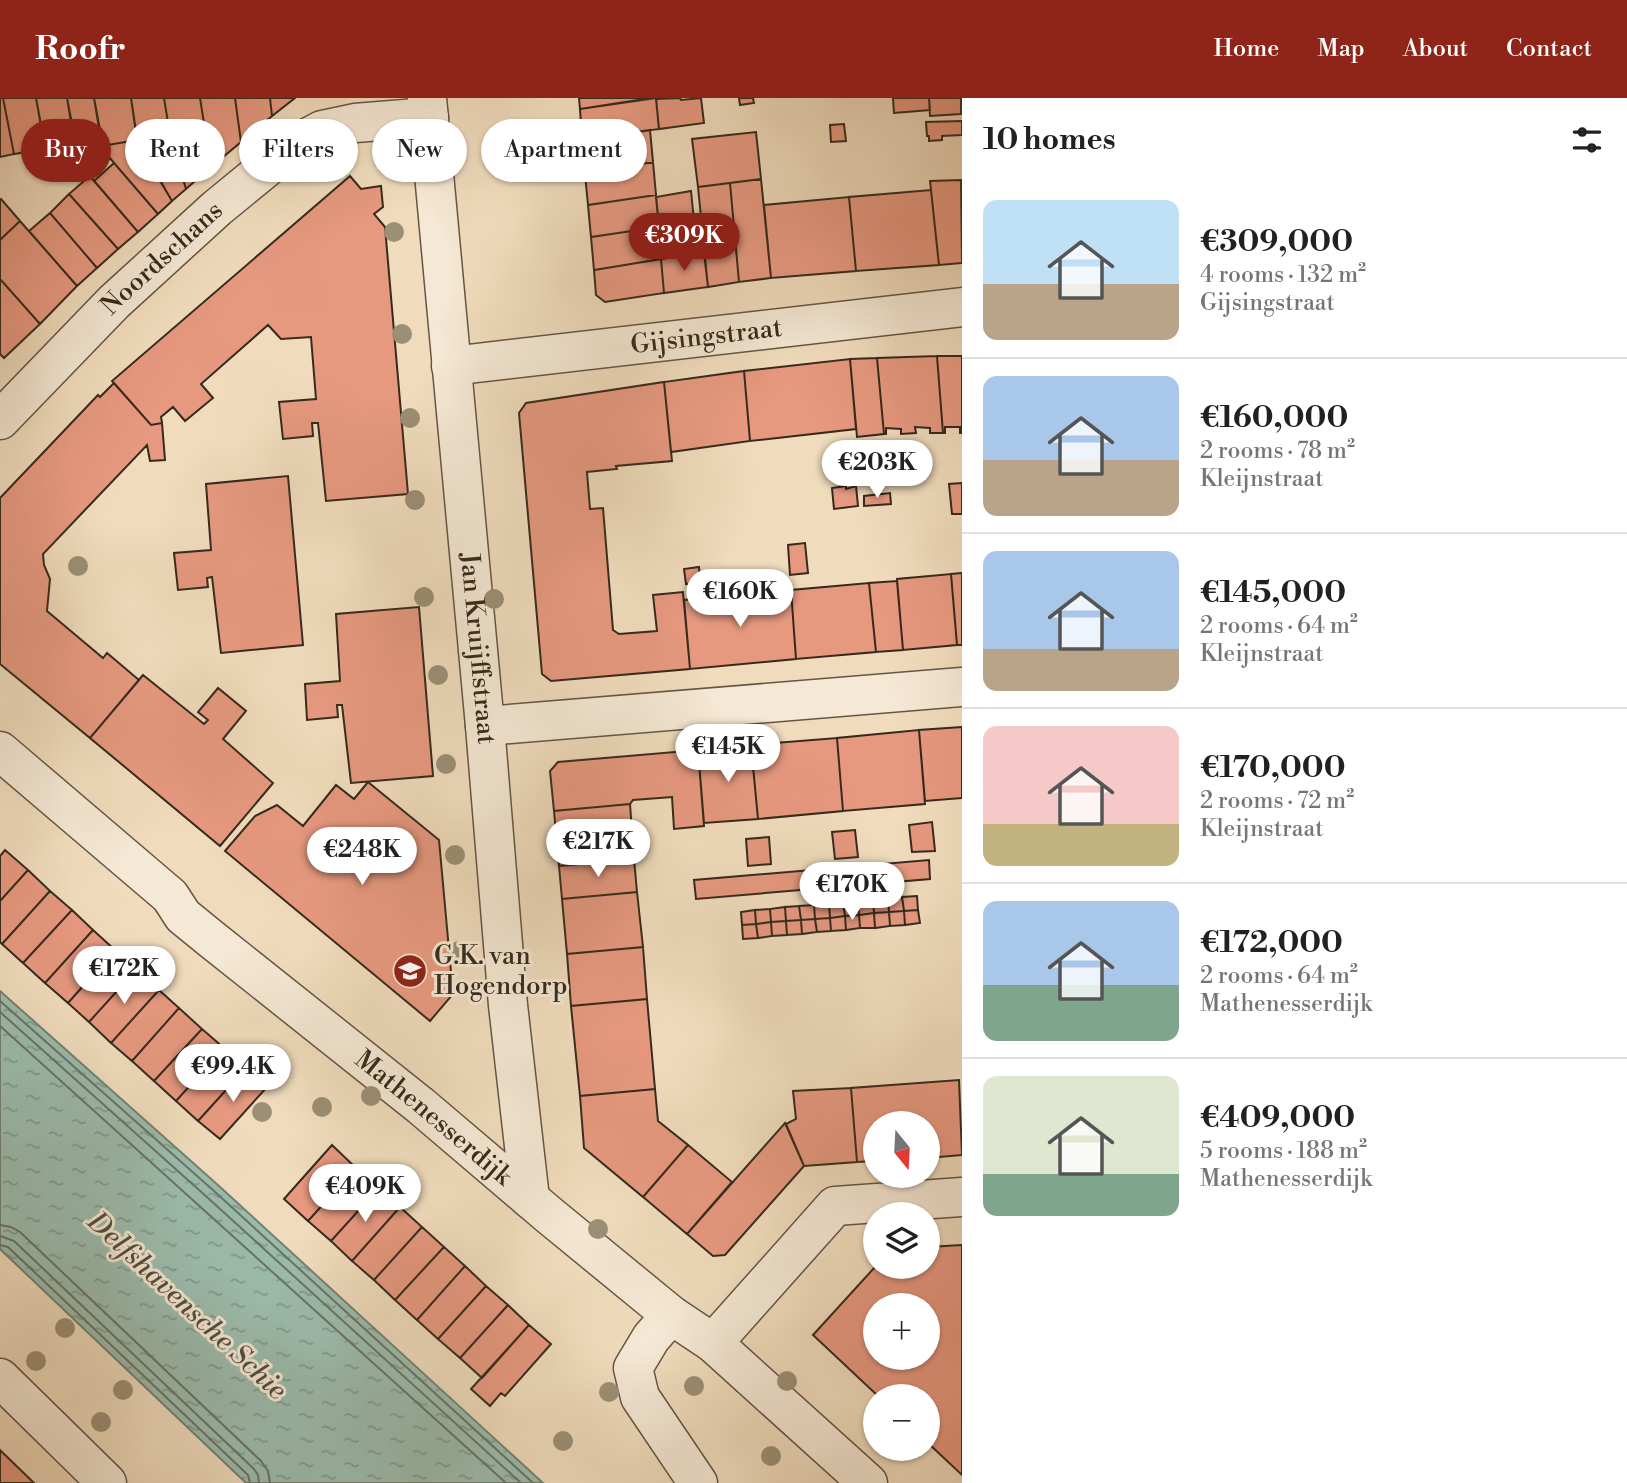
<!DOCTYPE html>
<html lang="en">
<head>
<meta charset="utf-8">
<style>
	:root { --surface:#fff; --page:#f6f6f6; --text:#202124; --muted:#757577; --line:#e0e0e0; --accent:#8f2418 }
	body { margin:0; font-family:"Libre Bodoni",serif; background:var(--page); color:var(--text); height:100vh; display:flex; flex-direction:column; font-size:26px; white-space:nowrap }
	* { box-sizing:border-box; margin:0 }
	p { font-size:23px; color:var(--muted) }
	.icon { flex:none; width:38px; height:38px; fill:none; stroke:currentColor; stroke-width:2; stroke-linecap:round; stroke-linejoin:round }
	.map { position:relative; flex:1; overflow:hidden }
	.drawer { display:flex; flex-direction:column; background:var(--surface); width:665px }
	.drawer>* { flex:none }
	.top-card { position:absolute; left:21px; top:21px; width:665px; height:63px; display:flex; gap:14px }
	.needle { width:46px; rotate:162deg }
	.controls { position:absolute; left:863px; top:1013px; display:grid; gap:14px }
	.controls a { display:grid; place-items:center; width:77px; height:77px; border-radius:50%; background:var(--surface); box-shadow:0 2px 5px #0004; font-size:35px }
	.price { position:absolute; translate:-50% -60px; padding:0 16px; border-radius:24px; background:#fff; color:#222; font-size:23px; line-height:46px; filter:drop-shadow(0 2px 4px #0008) }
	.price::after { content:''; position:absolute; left:50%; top:42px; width:21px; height:16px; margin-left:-10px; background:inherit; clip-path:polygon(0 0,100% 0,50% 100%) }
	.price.active { background:var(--accent); color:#fff }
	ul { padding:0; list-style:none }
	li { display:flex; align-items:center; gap:21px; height:175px; padding:0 21px }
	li+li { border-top:2px solid var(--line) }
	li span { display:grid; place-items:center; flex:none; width:196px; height:140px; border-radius:14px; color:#555 }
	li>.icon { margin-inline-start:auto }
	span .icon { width:84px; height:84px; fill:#fffc; stroke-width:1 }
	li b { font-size:30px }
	h2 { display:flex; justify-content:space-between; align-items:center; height:84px; padding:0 21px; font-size:30px }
	.tag { padding:0 24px; border-radius:32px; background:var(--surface); box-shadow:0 2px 5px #0004; font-size:24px; line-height:63px }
	.tag.active { background:var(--accent); color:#fff }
	header { display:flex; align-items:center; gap:42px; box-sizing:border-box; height:98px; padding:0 35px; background:var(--accent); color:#fff }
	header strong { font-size:33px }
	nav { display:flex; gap:38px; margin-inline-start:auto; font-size:24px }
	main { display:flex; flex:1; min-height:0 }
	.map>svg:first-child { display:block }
</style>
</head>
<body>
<header>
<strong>Roofr</strong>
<nav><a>Home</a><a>Map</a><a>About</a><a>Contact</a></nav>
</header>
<main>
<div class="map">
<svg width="962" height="1385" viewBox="0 0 962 1385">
	<defs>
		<pattern id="water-ripples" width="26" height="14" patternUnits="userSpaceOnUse" patternTransform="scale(1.75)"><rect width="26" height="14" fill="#9bbcad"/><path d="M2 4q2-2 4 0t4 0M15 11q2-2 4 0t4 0" fill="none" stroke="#7f998c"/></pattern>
	</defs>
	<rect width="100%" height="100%" fill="#f0dcbd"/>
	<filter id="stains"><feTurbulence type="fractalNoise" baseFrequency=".00286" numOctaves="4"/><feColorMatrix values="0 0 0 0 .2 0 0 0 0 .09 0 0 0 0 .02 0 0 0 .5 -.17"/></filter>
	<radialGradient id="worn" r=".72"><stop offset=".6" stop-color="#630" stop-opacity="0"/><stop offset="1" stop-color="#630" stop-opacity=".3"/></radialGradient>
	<path fill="url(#water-ripples)" stroke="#738273" stroke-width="2" d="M 0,893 L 219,1088 L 543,1385 L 246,1385 L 0,1151 Z"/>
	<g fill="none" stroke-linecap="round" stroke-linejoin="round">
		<path stroke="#687365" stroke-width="2" d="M 0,903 L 214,1093 L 533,1385
			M 0,914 L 208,1100 L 521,1385
			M 0,928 L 506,1385
			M 0,1127 L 11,1129 L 20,1134 L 261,1363 L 268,1373 L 270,1385
			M 0,1138 L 14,1143 L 254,1371 L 258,1377 L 259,1385
			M 0,1147 L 8,1149 L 248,1377 L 250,1385"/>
	</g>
	<path fill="#e79980" stroke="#362a1d" stroke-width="2" fill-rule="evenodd" d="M 0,0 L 3,0 L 14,56 L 0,59 Z
		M 3,0 L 36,0 L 45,51 L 14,56 Z
		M 36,0 L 67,0 L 74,42 L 45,48 Z
		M 67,0 L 94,0 L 100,32 L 74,36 Z
		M 94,0 L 131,0 L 137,42 L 102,48 Z
		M 131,0 L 164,0 L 170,37 L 186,91 L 172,103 L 138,46 Z
		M 164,0 L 200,0 L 211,69 L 186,91 L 170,37 Z
		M 200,0 L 235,0 L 241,44 L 211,69 Z
		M 235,0 L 270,0 L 272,18 L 241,44 Z
		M 270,0 L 295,0 L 272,18 Z
		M 579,0 L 651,0 L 580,11 Z
		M 656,0 L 659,31 L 582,42 L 580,11 Z
		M 680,0 L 681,2 L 701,0 L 704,25 L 659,31 L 656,1 Z
		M 739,0 L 753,0 L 754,5 L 740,7 Z
		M 893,0 L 929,0 L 930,12 L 894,15 Z
		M 929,0 L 961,0 L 961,16 L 930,18 Z
		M 962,23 L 962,37 L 942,38 L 942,42 L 929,43 L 929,38 L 927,38 L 926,24 Z
		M 844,26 L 846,43 L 831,44 L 830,27 Z
		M 100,32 L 102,51 L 110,61 L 96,67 L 93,58 L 81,63 L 74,36 Z
		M 650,32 L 653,64 L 585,76 L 582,42 Z
		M 756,34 L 761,81 L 698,89 L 692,41 Z
		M 137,42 L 172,103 L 158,116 L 102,51 L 102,48 Z
		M 78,64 L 138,134 L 118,151 L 69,96 L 84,83 L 70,67 Z
		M 653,64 L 656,97 L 588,107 L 585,76 Z
		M 114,65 L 158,116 L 138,134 L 94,83 Z
		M 350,78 L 361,91 L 381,88 L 383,109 L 374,116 L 385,129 L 408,396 L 326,403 L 318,325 L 312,325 L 313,338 L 283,341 L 279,304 L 316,301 L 311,239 L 281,241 L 268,227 L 201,286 L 213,300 L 185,323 L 173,309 L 161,319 L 162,325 L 151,327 L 112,283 Z
		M 761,81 L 771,180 L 739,184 L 730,85 Z
		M 961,82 L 962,165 L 939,167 L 930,83 Z
		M 730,85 L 739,184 L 708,189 L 698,89 Z
		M 931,92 L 939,167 L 856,173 L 849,99 Z
		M 691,93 L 694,123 L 659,129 L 656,99 Z
		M 69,96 L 118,151 L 97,170 L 50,115 Z
		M 656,97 L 659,129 L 591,139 L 588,107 Z
		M 849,99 L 856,173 L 771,180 L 764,107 Z
		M 1,101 L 20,123 L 0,142 L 0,102 Z
		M 50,115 L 97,170 L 77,188 L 29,133 Z
		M 20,123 L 77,188 L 40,226 L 0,181 L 0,142 Z
		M 659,129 L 662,161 L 594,172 L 591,139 Z
		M 704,155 L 708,189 L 664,195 L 661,161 Z
		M 661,161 L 664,195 L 605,204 L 596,197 L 594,172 Z
		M 0,181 L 40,226 L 4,260 L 0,256 Z
		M 937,258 L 943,335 L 930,335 L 930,330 L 915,329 L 916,335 L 901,336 L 901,331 L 886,330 L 886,336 L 884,336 L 877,260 Z
		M 937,258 L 962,258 L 962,335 L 960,335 L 960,329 L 945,329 L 945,335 L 943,335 Z
		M 877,260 L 884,336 L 857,339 L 850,261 Z
		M 850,261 L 856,331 L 750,343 L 744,273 Z
		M 744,273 L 750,343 L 671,354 L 664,284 Z
		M 664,284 L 672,363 L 616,368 L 617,371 L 587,374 L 590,411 L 603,410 L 613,532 L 619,536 L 657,533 L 653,497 L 683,494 L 690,571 L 551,583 L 542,576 L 519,315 L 526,305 Z
		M 114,285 L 151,327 L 162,325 L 165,362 L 150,363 L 147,347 L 43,456 L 44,467 L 50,481 L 47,513 L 103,560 L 107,555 L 139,582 L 90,640 L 0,566 L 0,400 L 98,297 L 100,299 Z
		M 288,378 L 303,547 L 221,555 L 212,479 L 207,480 L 208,489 L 178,492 L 174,455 L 211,452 L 206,386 Z
		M 962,385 L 962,416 L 952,416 L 949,386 Z
		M 846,388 L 846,391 L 856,388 L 858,408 L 834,411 L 832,390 Z
		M 890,395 L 891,406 L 864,408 L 864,398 Z
		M 805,445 L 808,475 L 790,477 L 788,447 Z
		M 699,469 L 700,484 L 686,486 L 684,471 Z
		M 962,475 L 962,547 L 957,547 L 951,476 Z
		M 951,476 L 957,547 L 903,552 L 897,481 Z
		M 897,483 L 903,552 L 876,554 L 869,485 Z
		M 869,485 L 876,554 L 796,561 L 791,492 Z
		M 791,492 L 796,561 L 690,571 L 684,502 Z
		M 419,509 L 433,678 L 351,685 L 342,607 L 337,607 L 338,619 L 307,622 L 305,586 L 340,583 L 336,516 Z
		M 143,577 L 204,626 L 208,622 L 198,614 L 218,590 L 246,613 L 223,641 L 273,685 L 220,748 L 90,640 Z
		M 962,629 L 962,700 L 925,703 L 919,632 Z
		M 919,632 L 925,706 L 843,713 L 837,640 Z
		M 837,640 L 843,713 L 758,721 L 751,647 Z
		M 751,647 L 758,721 L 704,725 L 698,652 Z
		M 698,652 L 704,728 L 674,731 L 672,699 L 633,702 L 630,706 L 554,713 L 550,673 L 558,664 Z
		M 368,684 L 439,742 L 453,896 L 430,923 L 225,753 L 255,718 L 277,707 L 303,728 L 336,687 L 354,701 Z
		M 630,706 L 634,761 L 559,768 L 554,713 Z
		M 932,724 L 935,753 L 912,754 L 909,727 Z
		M 855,732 L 858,759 L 835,761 L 832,734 Z
		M 769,739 L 771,766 L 748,768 L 746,741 Z
		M 5,752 L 28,772 L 0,803 L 0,758 Z
		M 634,761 L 637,794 L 562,801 L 559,768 Z
		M 929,762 L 930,781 L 696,801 L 694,782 Z
		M 28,772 L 50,793 L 2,846 L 0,844 L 0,803 Z
		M 50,793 L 72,812 L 23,865 L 2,846 Z
		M 637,794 L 643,849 L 567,856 L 562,801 Z
		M 917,798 L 918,812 L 904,813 L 902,799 Z
		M 902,799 L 904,813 L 889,814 L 888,801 Z
		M 888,801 L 889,814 L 874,815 L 873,802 Z
		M 873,802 L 874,815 L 859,817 L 858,803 Z
		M 858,803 L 859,817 L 845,818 L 843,804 Z
		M 843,804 L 845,818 L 830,820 L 829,806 Z
		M 829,806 L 830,820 L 815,821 L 814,807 Z
		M 814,807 L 815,821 L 801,822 L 799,808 Z
		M 799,808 L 801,822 L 786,823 L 785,809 Z
		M 785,809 L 786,823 L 771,824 L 770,811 Z
		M 770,811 L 771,824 L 756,826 L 755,812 Z
		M 72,812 L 93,832 L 45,885 L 23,865 Z
		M 755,812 L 756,826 L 742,827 L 741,814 Z
		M 918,812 L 920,825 L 905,827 L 904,813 Z
		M 904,813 L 905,827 L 890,828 L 889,814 Z
		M 889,814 L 890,828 L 875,830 L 874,815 Z
		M 874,815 L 875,830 L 860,830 L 859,817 Z
		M 859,817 L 860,830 L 846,832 L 845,818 Z
		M 845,818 L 846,832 L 831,833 L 830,820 Z
		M 830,820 L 831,833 L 817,834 L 815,821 Z
		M 815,821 L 817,834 L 802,836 L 801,822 Z
		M 801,822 L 802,836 L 787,837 L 786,823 Z
		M 786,823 L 787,837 L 772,838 L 771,824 Z
		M 771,824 L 772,838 L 758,840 L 756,826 Z
		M 756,826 L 758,840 L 743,841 L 742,827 Z
		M 93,832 L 115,852 L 68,905 L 45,885 Z
		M 643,849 L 647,901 L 571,908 L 567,856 Z
		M 115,852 L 137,871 L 89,924 L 68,905 Z
		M 137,871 L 159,892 L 111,945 L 89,924 Z
		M 159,892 L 179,910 L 132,963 L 111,945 Z
		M 647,901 L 655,991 L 580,998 L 571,908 Z
		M 179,910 L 202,931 L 154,983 L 132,963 Z
		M 202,931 L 224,950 L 176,1003 L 154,983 Z
		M 224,950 L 246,970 L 198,1023 L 176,1003 Z
		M 246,970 L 267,989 L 220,1041 L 198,1023 Z
		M 959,982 L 962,1057 L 928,1060 L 928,1026 L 875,1026 L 875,1063 L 857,1064 L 851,990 Z
		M 851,990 L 857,1064 L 804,1068 L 786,1026 L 796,1021 L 793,993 Z
		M 655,991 L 658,1023 L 688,1047 L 643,1099 L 584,1050 L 580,998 Z
		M 785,1025 L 804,1068 L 725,1157 L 713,1158 L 687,1136 Z
		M 332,1047 L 356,1070 L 308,1123 L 284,1101 Z
		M 688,1047 L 732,1084 L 687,1136 L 643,1099 Z
		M 356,1070 L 379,1090 L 331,1143 L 308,1123 Z
		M 379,1090 L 400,1109 L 352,1163 L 331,1143 Z
		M 400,1109 L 422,1129 L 374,1182 L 352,1163 Z
		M 422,1129 L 444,1149 L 395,1202 L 374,1182 Z
		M 962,1147 L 962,1377 L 928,1345 L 928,1298 L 878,1298 L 813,1237 L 875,1169 L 928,1169 L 928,1149 ZM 875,1208 L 928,1208 L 928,1260 L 875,1260 Z
		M 444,1149 L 465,1168 L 417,1222 L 395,1202 Z
		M 465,1168 L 486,1188 L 438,1241 L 417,1222 Z
		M 486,1188 L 508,1207 L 460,1260 L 438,1241 Z
		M 508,1207 L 529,1227 L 482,1280 L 460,1260 Z
		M 529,1227 L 551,1246 L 505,1298 L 501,1295 L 490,1308 L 471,1291 Z
		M 0,1352 L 34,1385 L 0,1385 Z"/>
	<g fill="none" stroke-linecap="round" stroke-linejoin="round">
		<g stroke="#645645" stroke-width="41">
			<g id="minor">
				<path id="s1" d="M 427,0 L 485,628 L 508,907 L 530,1101"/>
				<path id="s2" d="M 451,268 L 962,209"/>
				<path id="s3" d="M 0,322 L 114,204 L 217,110 L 294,47 L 322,32 L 355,25 L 429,19"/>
				<path d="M 485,628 L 962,589"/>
				<path id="s4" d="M 0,653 L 170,798 L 183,818 L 210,840 L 421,1008 L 549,1117 L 671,1217 L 713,1245 L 868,1385"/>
				<path d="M 671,1217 L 651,1240 L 633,1270 L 640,1299 L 698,1385"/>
				<path d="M 713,1245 L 835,1108 L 962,1099"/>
				<path d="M 0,1280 L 107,1385"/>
			</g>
		</g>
		<use href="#minor" stroke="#f5e8d4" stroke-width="38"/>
	</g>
	<g fill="#9c8f75">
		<circle cx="388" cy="68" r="10"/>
		<circle cx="394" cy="134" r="10"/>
		<circle cx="402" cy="236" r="10"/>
		<circle cx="410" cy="320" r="10"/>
		<circle cx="415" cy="402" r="10"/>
		<circle cx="78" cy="468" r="10"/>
		<circle cx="424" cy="499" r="10"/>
		<circle cx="494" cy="501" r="10"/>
		<circle cx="438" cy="577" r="10"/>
		<circle cx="446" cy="666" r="10"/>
		<circle cx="455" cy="757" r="10"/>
		<circle cx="459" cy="853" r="10"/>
		<circle cx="371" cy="998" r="10"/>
		<circle cx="322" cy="1009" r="10"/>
		<circle cx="262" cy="1014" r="10"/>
		<circle cx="598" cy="1131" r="10"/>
		<circle cx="65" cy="1230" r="10"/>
		<circle cx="36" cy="1263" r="10"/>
		<circle cx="787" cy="1283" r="10"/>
		<circle cx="694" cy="1288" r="10"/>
		<circle cx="123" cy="1292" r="10"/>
		<circle cx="609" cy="1294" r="10"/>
		<circle cx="101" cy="1324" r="10"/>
		<circle cx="563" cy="1343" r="10"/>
		<circle cx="771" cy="1358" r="10"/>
	</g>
	<defs>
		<g id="university-disc" transform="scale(1.75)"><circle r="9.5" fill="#8f2418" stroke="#f5e8d4"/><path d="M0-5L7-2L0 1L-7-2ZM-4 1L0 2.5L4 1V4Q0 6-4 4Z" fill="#fff"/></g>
	</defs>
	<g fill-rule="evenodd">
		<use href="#university-disc" x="410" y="873"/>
	</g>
	<g text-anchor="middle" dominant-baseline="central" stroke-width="6" stroke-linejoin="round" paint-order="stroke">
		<g font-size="26" fill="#362a1d" stroke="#f5e8d4">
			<text stroke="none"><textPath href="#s3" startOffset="229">Noordschans</textPath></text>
			<text stroke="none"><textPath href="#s2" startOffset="257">Gijsingstraat</textPath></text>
			<text stroke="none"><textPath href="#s1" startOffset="553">Jan Kruijffstraat</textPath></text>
			<text stroke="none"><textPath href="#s4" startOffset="569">Mathenesserdijk</textPath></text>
		</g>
		<g font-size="26" fill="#362a1d" stroke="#f5e8d4" text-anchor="start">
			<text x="434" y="858">G.K. van<tspan x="434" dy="30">Hogendorp</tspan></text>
		</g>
		<g font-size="28" font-style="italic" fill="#4f4e41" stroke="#f5e8d4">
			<text transform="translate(187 1208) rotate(43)">Delfshavensche Schie</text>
		</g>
	</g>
	<rect width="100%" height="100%" filter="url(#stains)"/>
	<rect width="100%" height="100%" fill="url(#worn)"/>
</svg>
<div class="controls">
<a><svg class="needle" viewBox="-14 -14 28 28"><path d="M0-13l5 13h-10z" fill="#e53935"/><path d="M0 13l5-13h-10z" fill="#757577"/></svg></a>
<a><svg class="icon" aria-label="layers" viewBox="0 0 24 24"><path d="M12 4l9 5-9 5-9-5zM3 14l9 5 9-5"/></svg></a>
<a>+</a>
<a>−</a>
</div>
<b class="price active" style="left:684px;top:175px">€309K</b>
<b class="price" style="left:877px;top:402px">€203K</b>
<b class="price" style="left:740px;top:531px">€160K</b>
<b class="price" style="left:728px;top:686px">€145K</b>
<b class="price" style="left:598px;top:781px">€217K</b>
<b class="price" style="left:362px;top:789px">€248K</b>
<b class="price" style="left:852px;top:824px">€170K</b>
<b class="price" style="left:124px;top:908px">€172K</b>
<b class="price" style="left:233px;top:1006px">€99.4K</b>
<b class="price" style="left:365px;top:1126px">€409K</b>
<div class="top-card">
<a class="tag active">Buy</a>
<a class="tag">Rent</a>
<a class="tag">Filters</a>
<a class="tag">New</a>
<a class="tag">Apartment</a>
</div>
</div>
<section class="drawer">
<h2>10 homes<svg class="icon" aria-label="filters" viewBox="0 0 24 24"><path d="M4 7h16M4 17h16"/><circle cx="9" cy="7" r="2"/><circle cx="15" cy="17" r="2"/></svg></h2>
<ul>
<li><span style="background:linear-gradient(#bfe0f5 60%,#b9a48a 0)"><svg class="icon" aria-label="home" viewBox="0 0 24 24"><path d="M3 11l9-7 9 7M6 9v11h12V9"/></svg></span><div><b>€309,000</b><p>4 rooms · 132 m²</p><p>Gijsingstraat</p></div></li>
<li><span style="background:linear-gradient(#a9c7e8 60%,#b9a48a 0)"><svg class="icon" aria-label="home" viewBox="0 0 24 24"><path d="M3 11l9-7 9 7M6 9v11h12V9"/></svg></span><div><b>€160,000</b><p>2 rooms · 78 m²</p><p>Kleijnstraat</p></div></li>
<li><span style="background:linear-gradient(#a9c7e8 70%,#b9a48a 0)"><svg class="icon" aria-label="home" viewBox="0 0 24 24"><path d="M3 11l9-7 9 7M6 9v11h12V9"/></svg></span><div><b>€145,000</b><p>2 rooms · 64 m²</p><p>Kleijnstraat</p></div></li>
<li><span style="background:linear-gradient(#f6c9c9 70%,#c2b280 0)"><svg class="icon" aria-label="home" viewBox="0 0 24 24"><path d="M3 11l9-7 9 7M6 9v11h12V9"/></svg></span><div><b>€170,000</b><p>2 rooms · 72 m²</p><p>Kleijnstraat</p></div></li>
<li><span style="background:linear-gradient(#a9c7e8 60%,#7fa58c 0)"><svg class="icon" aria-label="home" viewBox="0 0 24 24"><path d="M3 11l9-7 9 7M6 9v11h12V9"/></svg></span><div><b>€172,000</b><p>2 rooms · 64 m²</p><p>Mathenesserdijk</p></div></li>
<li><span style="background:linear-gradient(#dfe7d0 70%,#7fa58c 0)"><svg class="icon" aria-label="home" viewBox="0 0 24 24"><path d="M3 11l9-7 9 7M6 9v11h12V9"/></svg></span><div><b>€409,000</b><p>5 rooms · 188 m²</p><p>Mathenesserdijk</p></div></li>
</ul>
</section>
</main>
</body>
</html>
